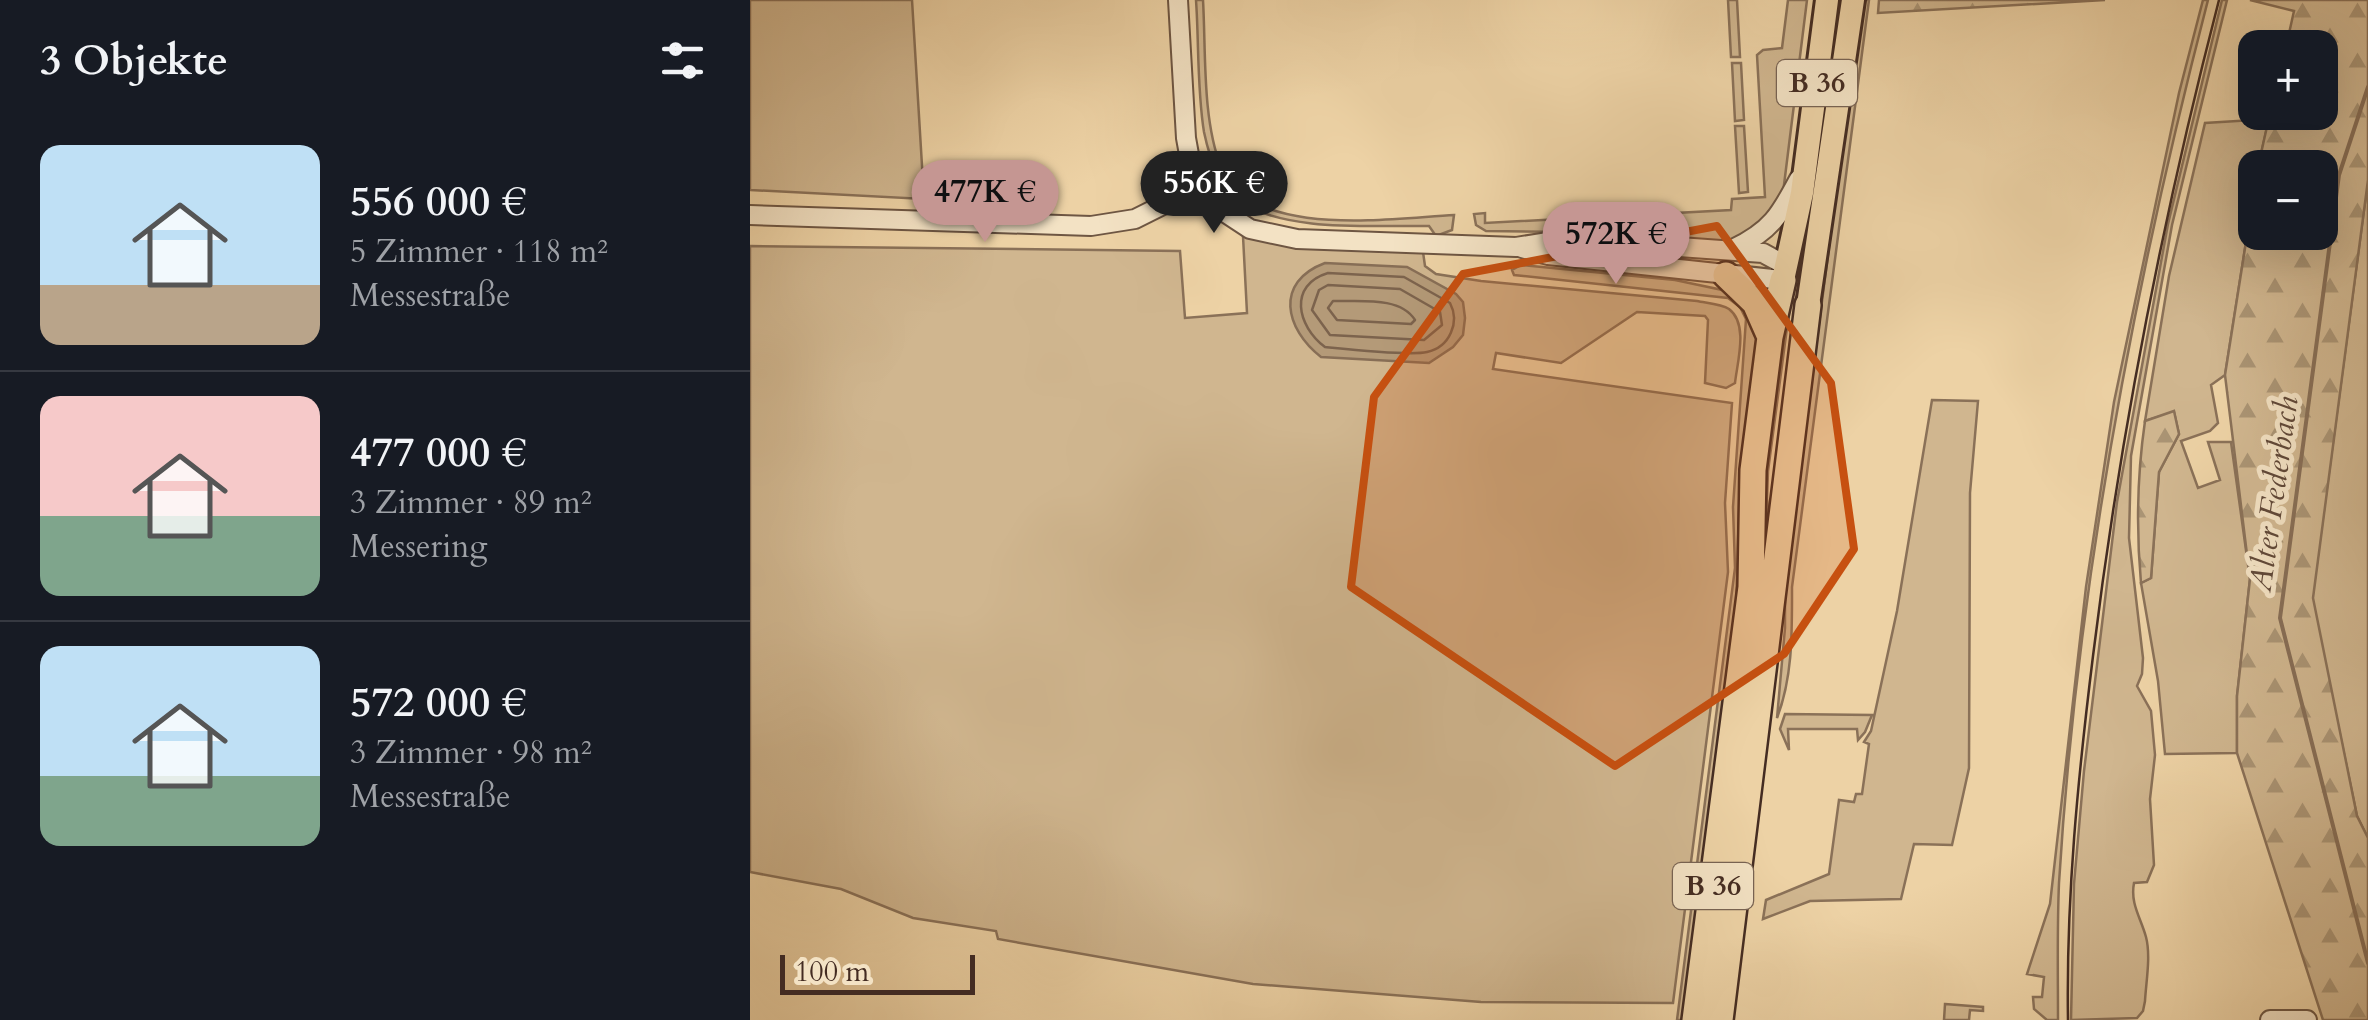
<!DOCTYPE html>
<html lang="de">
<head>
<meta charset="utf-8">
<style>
	:root { --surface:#171b24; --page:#242831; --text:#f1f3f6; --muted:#9ea1a6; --line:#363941; --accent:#c59692 }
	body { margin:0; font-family:Cardo,serif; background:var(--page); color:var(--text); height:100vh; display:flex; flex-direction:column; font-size:38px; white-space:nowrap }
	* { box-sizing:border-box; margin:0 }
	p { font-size:32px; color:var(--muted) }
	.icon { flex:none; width:55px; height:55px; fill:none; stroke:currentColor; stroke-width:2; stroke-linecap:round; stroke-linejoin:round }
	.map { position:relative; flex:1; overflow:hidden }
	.drawer { display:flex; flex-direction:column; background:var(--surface); width:750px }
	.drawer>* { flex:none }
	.tools { position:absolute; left:1488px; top:30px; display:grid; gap:20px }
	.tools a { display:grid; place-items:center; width:100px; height:100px; border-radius:20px; background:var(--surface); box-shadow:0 10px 40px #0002; font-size:50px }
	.scale { position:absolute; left:30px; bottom:25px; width:195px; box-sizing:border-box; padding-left:10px; border:5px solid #442c22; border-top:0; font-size:28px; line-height:35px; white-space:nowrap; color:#442c22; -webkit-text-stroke:8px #f3e2c4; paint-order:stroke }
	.price { position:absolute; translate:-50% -85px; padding:0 22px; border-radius:35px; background:var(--accent); color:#111; font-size:32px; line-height:65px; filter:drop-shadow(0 2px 5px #0008) }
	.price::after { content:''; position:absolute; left:50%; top:60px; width:30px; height:22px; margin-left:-15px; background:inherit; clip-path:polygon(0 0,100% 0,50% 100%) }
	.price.selected { background:#222; color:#fff }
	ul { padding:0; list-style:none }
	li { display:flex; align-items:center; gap:30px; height:250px; padding:0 40px }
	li+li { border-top:2px solid var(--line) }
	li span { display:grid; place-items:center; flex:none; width:280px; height:200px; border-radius:20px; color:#555 }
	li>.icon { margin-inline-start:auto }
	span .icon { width:120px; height:120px; fill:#fffc; stroke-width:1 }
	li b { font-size:42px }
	h2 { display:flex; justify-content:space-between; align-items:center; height:120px; padding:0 40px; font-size:42px }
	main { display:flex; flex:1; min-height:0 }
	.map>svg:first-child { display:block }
</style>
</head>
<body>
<main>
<section class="drawer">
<h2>3 Objekte<svg class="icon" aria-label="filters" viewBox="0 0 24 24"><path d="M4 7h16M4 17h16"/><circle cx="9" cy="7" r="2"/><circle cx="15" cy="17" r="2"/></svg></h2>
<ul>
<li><span style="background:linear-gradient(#bfe0f5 70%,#b9a48a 0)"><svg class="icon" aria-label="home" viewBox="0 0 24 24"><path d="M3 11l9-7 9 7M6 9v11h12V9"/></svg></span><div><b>556 000 €</b><p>5 Zimmer · 118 m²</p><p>Messestraße</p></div></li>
<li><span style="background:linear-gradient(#f6c9c9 60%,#7fa58c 0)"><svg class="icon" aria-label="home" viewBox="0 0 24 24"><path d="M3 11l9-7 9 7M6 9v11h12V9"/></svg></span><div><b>477 000 €</b><p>3 Zimmer · 89 m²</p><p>Messering</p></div></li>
<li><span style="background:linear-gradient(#bfe0f5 65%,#7fa58c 0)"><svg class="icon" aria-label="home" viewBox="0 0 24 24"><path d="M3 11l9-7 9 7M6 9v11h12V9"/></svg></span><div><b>572 000 €</b><p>3 Zimmer · 98 m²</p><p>Messestraße</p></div></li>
</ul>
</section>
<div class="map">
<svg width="1618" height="1020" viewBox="0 0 1618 1020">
	<defs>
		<pattern id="forest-firs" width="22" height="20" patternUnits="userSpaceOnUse" patternTransform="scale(2.5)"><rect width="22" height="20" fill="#d0b68f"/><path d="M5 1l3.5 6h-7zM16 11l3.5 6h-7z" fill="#aa9474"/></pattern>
	</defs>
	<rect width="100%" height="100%" fill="#edd2a5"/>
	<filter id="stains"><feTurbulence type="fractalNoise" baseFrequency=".002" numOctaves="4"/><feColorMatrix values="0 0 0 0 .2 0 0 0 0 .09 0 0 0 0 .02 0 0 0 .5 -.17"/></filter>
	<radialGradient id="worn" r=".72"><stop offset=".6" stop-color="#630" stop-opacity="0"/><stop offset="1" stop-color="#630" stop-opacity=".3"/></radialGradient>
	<path fill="#d0b68f" stroke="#8a7158" stroke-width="2.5" d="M 0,0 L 162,0 L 174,199 L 0,190 Z
		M 446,0 L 453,0 C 456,51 452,119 471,167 C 501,240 641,218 704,215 L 702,230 L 686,236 L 679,226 C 625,225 533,233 488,200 C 468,185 459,156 454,132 C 447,89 449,43 446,0 Z
		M 978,0 L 987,0 L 990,57 L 981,57 Z
		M 1038,0 L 1057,0 L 1033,193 L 1018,219 L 985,239 L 967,242 L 817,232 L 736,231 L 726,225 L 724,214 L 735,213 L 735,223 L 981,210 L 982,199 L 1015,197 L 1007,55 L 1013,50 L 1032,48 Z
		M 1111,0 L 1119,0 L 1042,587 C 1042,632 1043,676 1027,718 L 1035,628 L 1035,587 Z
		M 1453,0 L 1458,0 C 1383,289 1327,585 1309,883 C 1307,929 1308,975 1308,1020 L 1297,1020 L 1284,1009 L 1283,997 L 1292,997 L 1294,977 L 1277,974 L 1300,904 L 1336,587 L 1364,402 L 1429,93 Z
		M 1472,0 L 1477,0 L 1422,225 L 1381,456 L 1379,538 L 1393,658 L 1392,674 L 1387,686 L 1401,711 L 1405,755 L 1400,799 L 1404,865 L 1397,882 L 1384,883 C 1380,904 1391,918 1396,937 C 1401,956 1396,982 1395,1001 L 1393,1011 L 1387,1018 L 1321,1020 L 1324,884 L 1334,771 L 1367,502 L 1418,224 Z
		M 982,63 L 991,63 L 994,120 L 985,121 Z
		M 1519,119 L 1508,167 L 1505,168 L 1505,185 L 1475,375 L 1461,385 L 1468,423 L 1460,431 L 1431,441 L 1448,488 L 1470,480 L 1458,442 L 1481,442 L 1500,579 L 1487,696 L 1487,753 L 1415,754 L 1408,681 L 1391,583 L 1401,578 L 1409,472 L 1429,434 L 1424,412 L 1395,421 L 1419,276 L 1455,123 Z
		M 985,126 L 994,126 L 998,192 L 989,193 Z
		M 1618,180 L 1618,838 L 1607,816 L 1562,600 Z
		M 493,236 L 527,244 L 673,252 L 675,266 L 686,274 L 731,281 L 947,301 C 956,303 971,304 979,309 C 999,324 987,363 985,383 L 976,388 L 955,383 L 958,320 L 955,316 L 887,312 L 811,363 L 746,353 L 743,369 L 982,403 L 975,503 L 978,572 L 923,1003 L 731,1002 L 503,984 L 248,939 L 246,931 L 163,918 L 91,889 L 0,872 L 0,246 L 430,251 L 435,318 L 497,313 Z
		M 771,265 L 925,280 L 977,291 L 1006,323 L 1007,341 L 990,477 L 986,608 L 934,1020 L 927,1020 L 985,568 L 983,507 L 996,319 L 990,307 L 978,298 L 764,275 L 762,270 Z
		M 1040,305 L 1018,471 L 1017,499 L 1022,541 L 962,1020 L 957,1020 L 1013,490 L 1032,337 Z
		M 1182,400 L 1228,401 L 1220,493 L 1219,768 L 1202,845 L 1164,844 L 1151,899 L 1060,901 L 1013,919 L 1016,900 L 1079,874 L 1089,800 L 1104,802 L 1106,794 L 1112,794 L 1119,744 L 1114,742 L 1121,731 L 1147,611 Z
		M 1035,714 L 1122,715 L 1115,732 L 1108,740 L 1107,729 L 1038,729 L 1039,750 L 1030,729 Z
		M 1195,1004 L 1233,1007 L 1233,1011 L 1220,1010 L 1219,1020 L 1194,1020 Z"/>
	<path fill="url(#forest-firs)" stroke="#8a7158" stroke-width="2.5" d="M 1129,0 L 1355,0 L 1128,13 Z
		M 1500,0 L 1618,0 L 1618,180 L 1563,598 L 1607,816 L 1618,838 L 1618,1020 L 1573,1020 L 1487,753 L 1487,696 L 1500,579 L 1475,375 L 1505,185 L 1505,232 L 1570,232 L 1570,168 L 1508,167 L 1520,113 L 1570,112 L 1570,48 L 1536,47 L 1544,11 Z
		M 1424,411 L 1429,434 L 1409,472 L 1401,578 L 1391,583 C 1386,528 1387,476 1395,421 Z"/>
	<path fill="#b49a78" stroke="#876e56" stroke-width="2.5" d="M 575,263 L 657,267 L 706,294 L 713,302 L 715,318 L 713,335 L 703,347 L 679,363 L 571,357 C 535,329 524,282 575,263 Z"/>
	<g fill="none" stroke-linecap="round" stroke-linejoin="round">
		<path stroke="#7c634d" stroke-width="2.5" d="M 578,273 L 654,277 L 700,303 C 710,322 700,347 677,352 C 660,356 595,349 575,347 C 547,326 538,285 578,273 Z
			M 578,285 L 650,289 L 690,312 L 692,325 L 674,340 L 580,335 L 562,310 L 569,290 Z
			M 583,301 C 610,302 650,296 665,320 L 661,324 L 587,320 L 578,308 Z"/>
		<path stroke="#876e56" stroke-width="4" d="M 1618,87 L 1589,175 L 1530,618 L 1618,963"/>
		<g stroke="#6e5643" stroke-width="22">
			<path id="minor" d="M 428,0 L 436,138 L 440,160 L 462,204 L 500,229 L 547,239 L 766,247 L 817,239 L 1013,253 L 1037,266
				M 0,215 L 341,226 L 385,219 L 451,186
				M 772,248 L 798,255 L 1033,280
				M 983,249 C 1021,231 1030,215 1049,179
				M 1520,1020 L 1557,1020"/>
		</g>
		<g stroke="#442c22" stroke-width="28">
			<path id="major" d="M 1033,280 L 1052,193 L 1077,0
				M 1058,305 L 1103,0"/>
		</g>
		<g stroke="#442c22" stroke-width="30">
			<path id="highway" d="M 976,275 L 1005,303 L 1020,337
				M 945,1020 L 1001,587 L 1003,470 L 1020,337 L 1033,280
				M 970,1020 L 1058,305"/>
		</g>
		<use href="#minor" stroke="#f3e2c4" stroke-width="18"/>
		<use href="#major" stroke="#edd2a5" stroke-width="22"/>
		<use href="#highway" stroke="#edd2a5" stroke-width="25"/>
		<path stroke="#442c22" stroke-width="2.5" d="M 1318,1020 C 1316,898 1328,777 1343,656 C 1370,435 1413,216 1469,0"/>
	</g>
	<path fill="#c75010" fill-opacity="0.2" stroke="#c75010" stroke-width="8" stroke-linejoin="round" d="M 967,226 L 1081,383 L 1104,549 L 1034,654 L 865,766 L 601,587 L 624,397 L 713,274 Z"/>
	<g text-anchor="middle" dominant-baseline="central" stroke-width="10" stroke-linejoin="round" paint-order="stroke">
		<g fill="#f3e2c4" stroke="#786353" stroke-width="2.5">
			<rect x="1027" y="60" width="80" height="46" rx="8"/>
			<rect x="923" y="863" width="80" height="46" rx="8"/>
		</g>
		<g font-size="28" font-weight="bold" fill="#442c22">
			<text x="1067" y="83">B 36</text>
			<text x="963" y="886">B 36</text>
		</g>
		<g font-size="32" font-style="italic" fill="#604838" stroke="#f3e2c4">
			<text transform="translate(1524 494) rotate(-82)">Alter Federbach</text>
		</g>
	</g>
	<rect width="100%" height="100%" filter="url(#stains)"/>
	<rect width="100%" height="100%" fill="url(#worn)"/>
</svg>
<div class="tools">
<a>+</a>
<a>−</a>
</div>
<div class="scale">100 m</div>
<b class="price selected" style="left:464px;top:236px">556K €</b>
<b class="price" style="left:235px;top:245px">477K €</b>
<b class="price" style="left:866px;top:287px">572K €</b>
</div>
</main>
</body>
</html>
